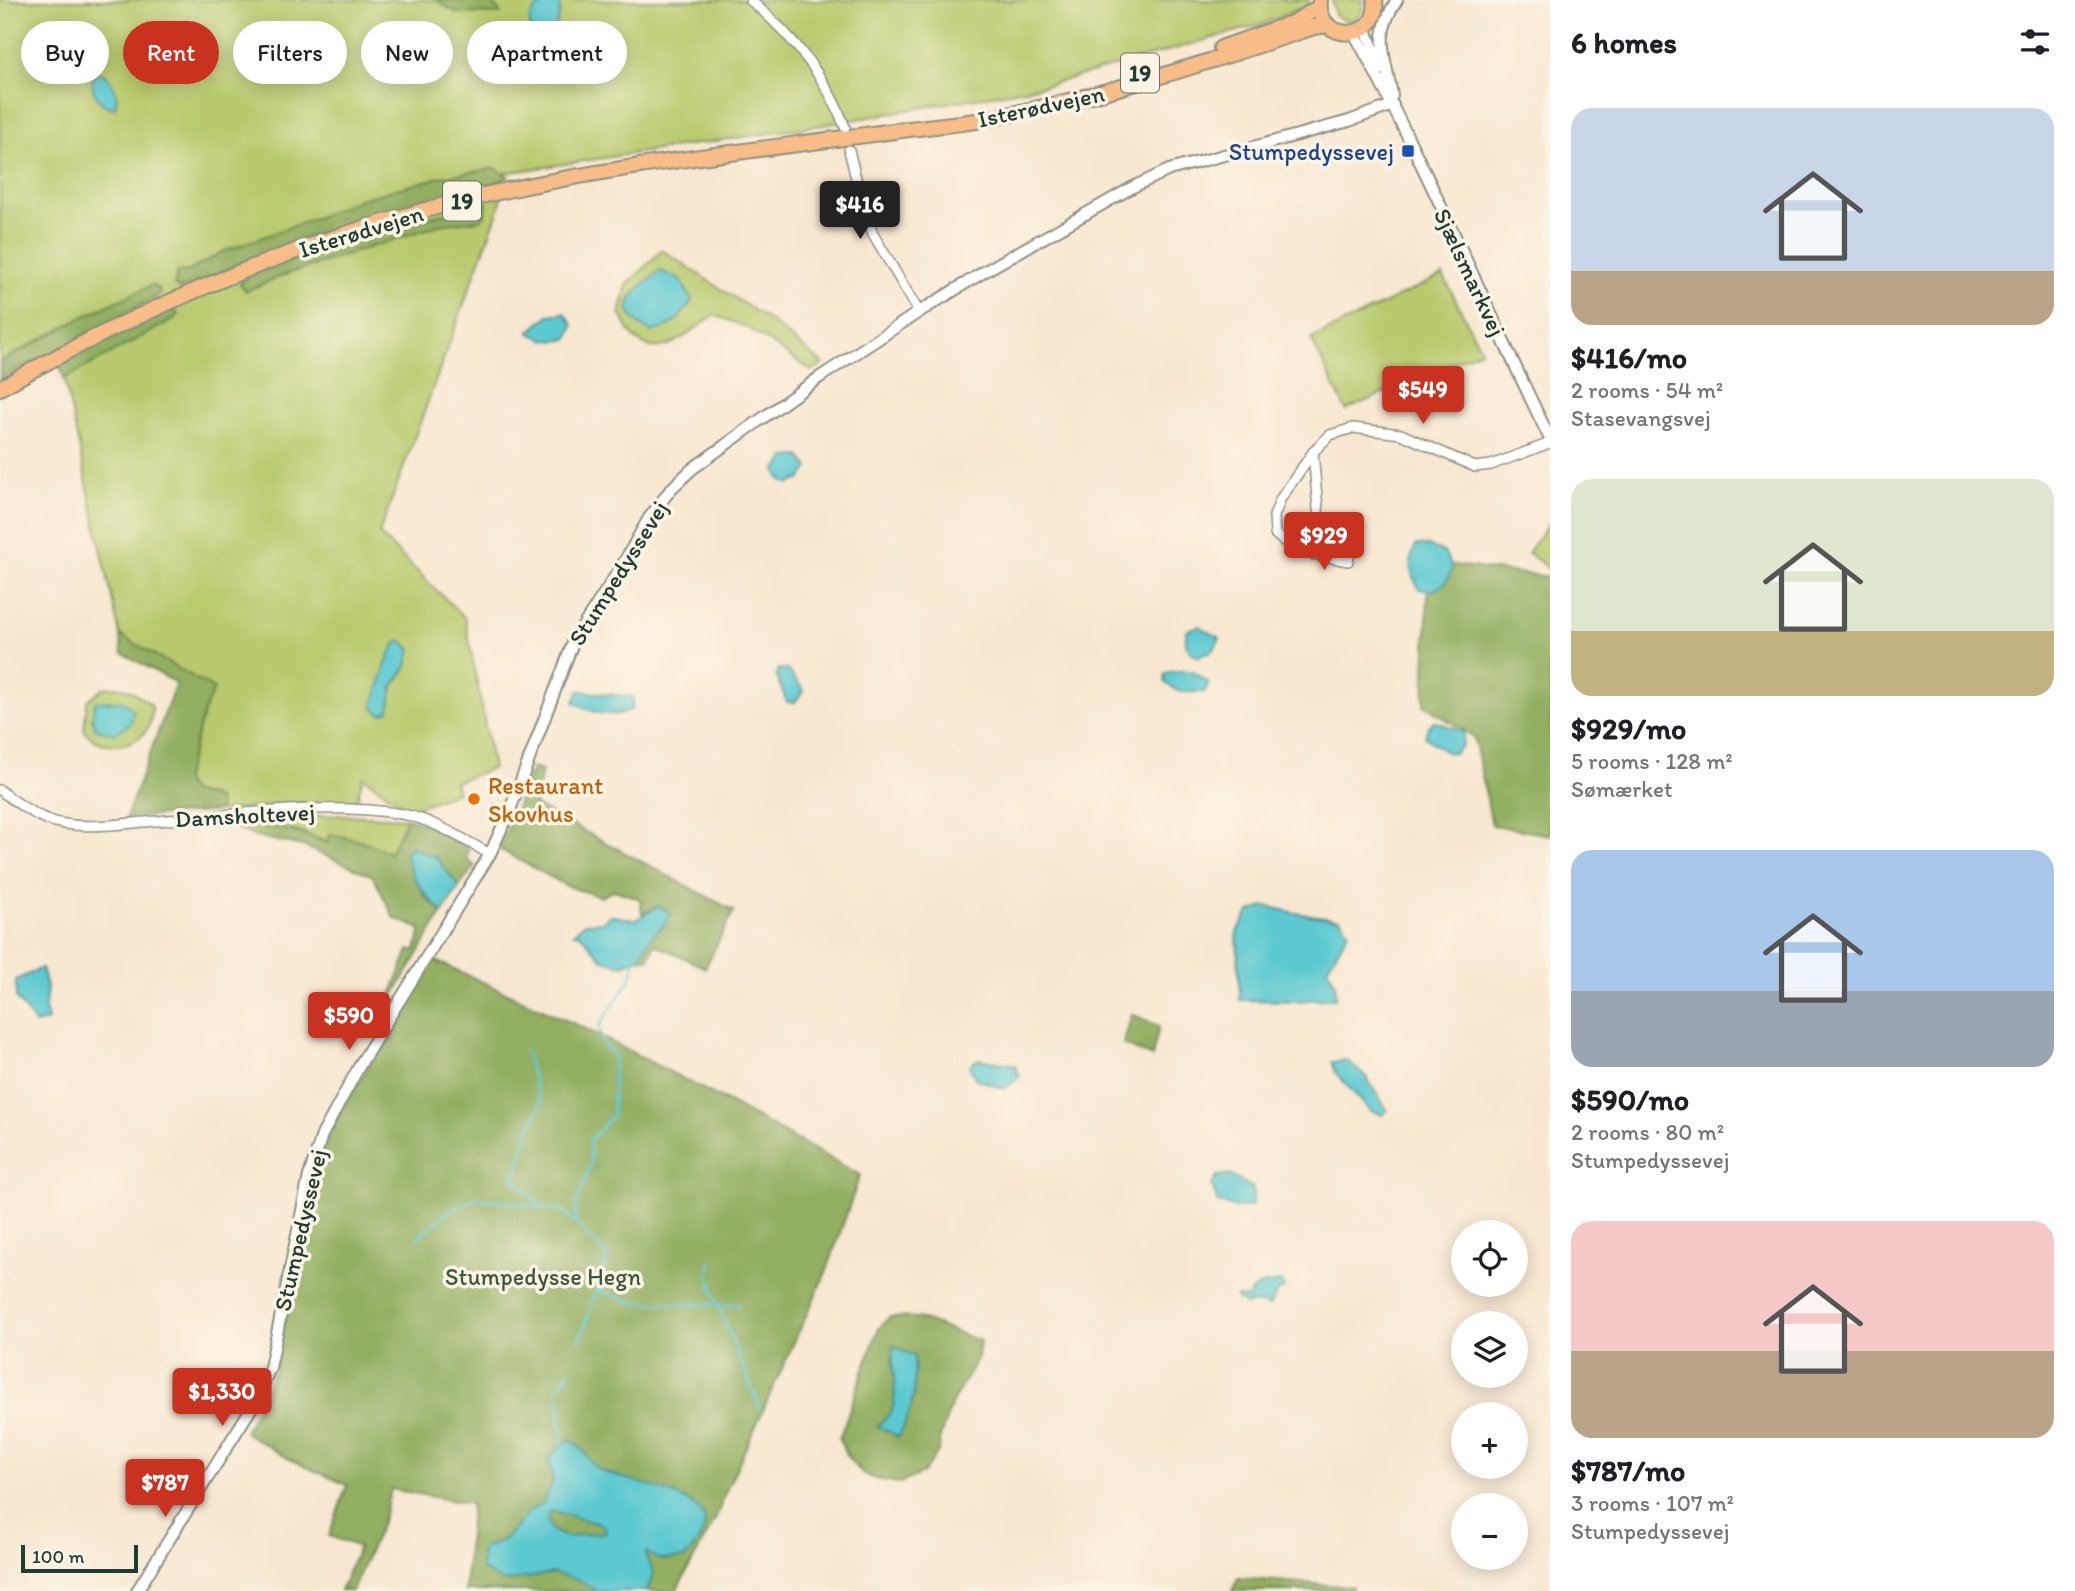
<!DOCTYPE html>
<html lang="en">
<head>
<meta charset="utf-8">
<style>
	:root { --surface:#fff; --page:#f6f6f6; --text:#202124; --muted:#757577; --accent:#c8321e }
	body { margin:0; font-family:Itim,sans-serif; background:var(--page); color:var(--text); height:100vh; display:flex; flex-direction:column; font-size:26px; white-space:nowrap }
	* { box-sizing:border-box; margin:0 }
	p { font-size:23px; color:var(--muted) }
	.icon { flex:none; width:38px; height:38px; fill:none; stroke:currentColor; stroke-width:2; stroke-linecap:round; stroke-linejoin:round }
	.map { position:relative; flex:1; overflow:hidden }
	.drawer { display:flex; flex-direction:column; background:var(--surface); width:525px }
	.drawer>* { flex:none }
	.top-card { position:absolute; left:21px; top:21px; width:665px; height:63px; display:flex; gap:14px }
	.controls { position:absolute; left:1451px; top:1220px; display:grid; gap:14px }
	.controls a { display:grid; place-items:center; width:77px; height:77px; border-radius:50%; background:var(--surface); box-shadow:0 4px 18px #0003; font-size:35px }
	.scale { position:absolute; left:21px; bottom:18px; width:117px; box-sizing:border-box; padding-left:7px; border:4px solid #1f3d34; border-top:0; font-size:19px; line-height:24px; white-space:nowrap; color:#1f3d34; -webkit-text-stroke:5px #fcf5e5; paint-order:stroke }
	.price { position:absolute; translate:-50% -60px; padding:0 16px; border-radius:7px; background:var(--accent); color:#fff; font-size:23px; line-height:46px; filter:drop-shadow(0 2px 4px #0008) }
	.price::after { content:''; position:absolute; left:50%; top:42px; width:21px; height:16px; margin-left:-10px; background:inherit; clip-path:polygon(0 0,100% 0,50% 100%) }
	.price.on { background:#222; color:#fff }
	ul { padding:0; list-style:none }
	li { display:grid; align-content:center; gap:14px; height:371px; padding:0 21px }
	li span { display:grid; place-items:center; height:217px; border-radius:21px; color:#555 }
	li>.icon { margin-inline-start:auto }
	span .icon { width:126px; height:126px; fill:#fffc; stroke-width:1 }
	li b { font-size:30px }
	h2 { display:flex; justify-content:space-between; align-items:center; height:84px; padding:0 21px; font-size:30px }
	.pill { padding:0 24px; border-radius:32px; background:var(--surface); box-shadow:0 4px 18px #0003; font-size:24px; line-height:63px }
	.pill.on { background:var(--accent); color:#fff }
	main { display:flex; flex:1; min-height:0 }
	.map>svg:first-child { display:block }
</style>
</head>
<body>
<main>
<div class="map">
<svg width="1550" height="1591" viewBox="0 0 1550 1591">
	<rect width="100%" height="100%" fill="#fcf5e5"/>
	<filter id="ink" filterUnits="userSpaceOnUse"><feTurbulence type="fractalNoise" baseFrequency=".0143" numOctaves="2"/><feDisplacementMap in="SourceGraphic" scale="14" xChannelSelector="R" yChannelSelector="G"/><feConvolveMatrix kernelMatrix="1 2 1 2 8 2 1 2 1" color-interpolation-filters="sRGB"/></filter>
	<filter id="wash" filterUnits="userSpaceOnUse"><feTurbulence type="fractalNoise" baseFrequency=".00686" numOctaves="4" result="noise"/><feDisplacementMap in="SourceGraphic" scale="28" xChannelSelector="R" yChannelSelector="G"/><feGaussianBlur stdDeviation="1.57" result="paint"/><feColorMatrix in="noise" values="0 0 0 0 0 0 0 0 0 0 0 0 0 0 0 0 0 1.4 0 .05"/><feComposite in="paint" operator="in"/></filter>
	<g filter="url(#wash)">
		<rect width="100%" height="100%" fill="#f8e7d0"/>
		<path fill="#b8ca6d" stroke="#6c8450" stroke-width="2" d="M 0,0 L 1310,0 L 1306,7 L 1262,24 L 1048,85 L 835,123 L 505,173 L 500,206 L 379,534 L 465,618 L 493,768 L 455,782 L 458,792 L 410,810 L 363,777 L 357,800 L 348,803 L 307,802 L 220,811 L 211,796 L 190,793 L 185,787 L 185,777 L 204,711 L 213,689 L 120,635 L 63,373 L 49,335 L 0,362 Z
			M 1332,0 L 1363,0 C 1365,18 1349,26 1335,15 Z
			M 662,250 L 773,323 L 823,364 L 812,371 L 748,328 L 715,315 C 691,329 661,365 634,337 C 628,331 624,320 620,313 L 627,285 Z
			M 1443,275 L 1481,350 L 1346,410 L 1311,339 Z
			M 1550,522 L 1550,569 L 1528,553 Z
			M 117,687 L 130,690 L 152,705 C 152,716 151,728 141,736 C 124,750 95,747 84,730 L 87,701 L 103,688 Z
			M 343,815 L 407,818 L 390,853 L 362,841 L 329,834 L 328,843 L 302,832 L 257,825 L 254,819 Z"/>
		<path fill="#92ae60" stroke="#58764a" stroke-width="2" d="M 436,0 L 491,0 L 501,14 L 457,13 Z
			M 496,168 L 509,177 L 490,185 L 435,198 L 291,242 L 181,289 L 174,286 L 177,272 L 189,271 L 222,252 L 318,217 L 360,199 L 440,177 Z
			M 487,202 L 485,215 L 480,220 L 439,225 L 284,275 L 246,291 L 240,283 L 252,274 L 381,230 Z
			M 152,285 L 159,289 L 160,293 L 156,297 L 0,380 L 0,362 L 85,316 Z
			M 173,309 L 178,314 L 174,319 L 64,379 L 59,363 L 136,324 Z
			M 1429,562 L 1550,577 L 1550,835 L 1492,825 L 1474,737 L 1424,705 Z
			M 120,635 L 214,689 L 204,711 L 185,777 C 186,799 202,792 218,799 L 220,811 L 126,818 L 176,683 L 122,653 Z
			M 532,768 L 542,771 L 535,805 L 734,911 L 705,968 L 655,944 L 648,959 L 640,958 L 651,937 L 663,926 L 659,906 L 642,914 L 640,899 L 614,890 L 601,897 L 567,886 L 499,849 Z
			M 407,818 L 425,824 L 469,848 L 466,858 L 475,866 L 459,887 L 436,857 L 408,865 L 426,898 L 443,912 L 385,1010 L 409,950 L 416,950 L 421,929 L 394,918 L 373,876 L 303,846 L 254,836 L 233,827 C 266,824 296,830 327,843 L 329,834 L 362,841 L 390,853 Z
			M 432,959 L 586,1029 L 730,1103 L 860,1175 L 828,1268 L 726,1491 L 715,1520 L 676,1591 L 465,1591 L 471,1504 L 391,1489 L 381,1525 L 352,1591 L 340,1591 L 359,1547 L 329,1536 L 347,1485 L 291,1460 L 244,1432 L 262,1400 L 275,1368 L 318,1165 L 332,1127 Z
			M 1132,1014 L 1159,1026 L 1152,1057 L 1123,1044 Z
			M 889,1317 L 918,1318 L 980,1341 L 978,1357 L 952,1403 L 940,1437 L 939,1450 L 923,1473 L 900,1483 L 875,1479 L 862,1473 L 849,1459 L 839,1439 L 878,1330 Z
			M 1238,1578 L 1352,1587 L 1351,1591 L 1232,1591 Z"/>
		<path fill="#5cc9d1" stroke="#3e8382" stroke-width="2" fill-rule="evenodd" d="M 546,0 L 560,0 C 561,12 557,28 550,38 L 537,39 C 522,19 531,13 546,0 Z
			M 101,73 C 114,80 119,94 115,108 C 101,106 92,95 92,80 L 95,75 Z
			M 660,271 L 680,279 L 692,300 C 681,318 672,328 651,332 C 610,309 633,293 660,271 Z
			M 565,313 L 573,325 L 568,339 C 552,342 542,341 529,332 L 549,315 Z
			M 800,456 L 809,467 L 801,479 L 789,484 L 780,479 L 776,470 L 786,457 Z
			M 1416,545 L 1429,546 L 1444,552 L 1453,569 L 1445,583 L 1433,591 L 1419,589 C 1410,573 1407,562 1416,545 Z
			M 1199,626 L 1220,638 L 1213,650 L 1198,657 C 1186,650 1184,643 1187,630 Z
			M 397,642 L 403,642 L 411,649 L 407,666 L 393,687 L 389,711 L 381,714 L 373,707 L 389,655 Z
			M 779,669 L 788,670 L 804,691 L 794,703 L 787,702 L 776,675 Z
			M 1176,671 L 1192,671 L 1209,683 L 1204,692 L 1180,692 L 1164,682 L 1165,673 Z
			M 579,691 L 633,697 L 632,709 C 613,719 592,713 574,702 Z
			M 123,701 L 134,710 L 130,724 L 115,734 L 96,729 L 92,718 L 95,702 Z
			M 1434,721 L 1464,732 L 1462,746 L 1455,753 L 1446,752 L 1425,737 L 1428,727 Z
			M 411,847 L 436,857 L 459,887 L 443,912 C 425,896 410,877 405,853 Z
			M 659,906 L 671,914 L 663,926 L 651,937 L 640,958 L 623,965 L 603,960 L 580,934 L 574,933 L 584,923 L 602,922 L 610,915 L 635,920 Z
			M 1266,906 L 1295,913 L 1340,919 L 1349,931 L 1327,968 L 1335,982 L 1336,998 L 1296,1001 L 1240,1000 L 1237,932 L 1249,912 Z
			M 42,968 L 47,987 L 45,1008 L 48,1020 L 36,1024 L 16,998 L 16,980 Z
			M 978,1059 L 1015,1065 L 1020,1077 L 1004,1089 L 976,1079 L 969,1066 Z
			M 1346,1060 L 1366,1077 L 1387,1110 L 1383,1115 L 1370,1111 L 1336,1073 L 1332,1062 Z
			M 1230,1175 L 1253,1188 L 1253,1205 L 1239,1208 L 1218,1203 L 1212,1185 L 1217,1176 Z
			M 1282,1282 L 1284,1289 L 1277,1292 L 1269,1306 L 1254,1303 L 1246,1305 L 1237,1299 L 1237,1297 L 1249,1298 L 1252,1290 L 1265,1284 Z
			M 893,1346 L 914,1356 C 916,1391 914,1405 899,1437 L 877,1426 C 882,1422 890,1416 892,1410 C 899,1390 890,1367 893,1346 Z
			M 570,1440 C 586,1447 588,1464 600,1470 C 621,1480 701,1493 705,1520 C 706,1533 693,1549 685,1558 L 660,1560 L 646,1552 L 647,1559 L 654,1572 L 647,1591 L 597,1591 L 579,1580 L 553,1573 L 504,1582 L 481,1569 L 482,1547 C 519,1542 514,1515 543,1503 L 553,1481 L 549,1459 L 560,1446 ZM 553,1511 L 603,1525 L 606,1532 L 566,1537 L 552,1531 L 547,1519 L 549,1512 Z"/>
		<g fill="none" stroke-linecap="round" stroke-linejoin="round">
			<path stroke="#5cc9d1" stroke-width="2.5" d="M 520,1161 L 530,1126 L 541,1106 L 525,1050
				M 519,1163 L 513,1179 L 534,1198 L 540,1207
				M 585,1181 L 591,1161 L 590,1140 L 613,1115 L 614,1054 L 604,1046 L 599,1026 L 630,980 L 635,960
				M 417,1238 L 449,1211 L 476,1198 L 563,1210 L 576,1223
				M 711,1262 L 708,1275 L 713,1285 L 711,1288 L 760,1408
				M 596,1289 L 631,1302 L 642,1303
				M 645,1303 L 739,1305
				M 580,1339 L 608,1256 L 576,1223 L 575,1205 L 584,1183
				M 558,1388 L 570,1370
				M 557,1393 L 563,1444"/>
		</g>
	</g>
	<g filter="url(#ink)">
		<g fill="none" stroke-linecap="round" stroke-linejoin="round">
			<g stroke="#8c9282" stroke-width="12">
				<path id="minor" d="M 750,0 C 791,34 826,77 845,127
					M 849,150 L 862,203 L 873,234 L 919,312
					M 1313,452 L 1319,520 L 1328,530 L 1354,536 L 1348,561 L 1296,551 L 1275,534 L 1274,516 L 1281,498 L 1313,452 L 1330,435 L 1353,428 L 1401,434 L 1475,467 L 1491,465 L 1550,443
					M 0,790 C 17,803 34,816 55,822 C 87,830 125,823 157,821 C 233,815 328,801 402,814 C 434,820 462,839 490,854"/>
			</g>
			<g stroke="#8c9282" stroke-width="14">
				<path id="tertiary" d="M 1365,27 L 1381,69
					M 1354,33 C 1426,164 1484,304 1550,439
					M 1392,96 C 1386,57 1372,37 1397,0
					M 137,1591 L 257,1399 L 270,1368 L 309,1176 L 322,1135 L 361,1063 L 490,854 L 510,810 L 574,640 L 623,564 L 649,518 L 671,489 L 692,469 L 820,377 L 919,312 L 987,270 L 1133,187 L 1169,170 L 1349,121 L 1393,105"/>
			</g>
			<g stroke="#8c9282" stroke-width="18">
				<path id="primary" d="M 1320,0 C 1315,44 1381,43 1375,0"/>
			</g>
			<g stroke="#8c9282" stroke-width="18">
				<path id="trunk" d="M 1221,48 L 1294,22 L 1319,7
					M 0,388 C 148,304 306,238 472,198 C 610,165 753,151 894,131 C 921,127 949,125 976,121 C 1092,100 1203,64 1314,27 L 1328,25"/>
			</g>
			<use href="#minor" stroke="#fff" stroke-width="9"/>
			<use href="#tertiary" stroke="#fff" stroke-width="10"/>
			<use href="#primary" stroke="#f8bd88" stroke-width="14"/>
			<use href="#trunk" stroke="#f8bd88" stroke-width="14"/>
		</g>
	</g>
	<rect fill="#1a4fb4" stroke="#fcf5e5" stroke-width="2.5" x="1401" y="144" width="14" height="14" rx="3.5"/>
	<circle fill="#e8710a" stroke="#fcf5e5" stroke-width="2.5" cx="474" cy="799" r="7"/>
	<g text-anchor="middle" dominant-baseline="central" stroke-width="7" stroke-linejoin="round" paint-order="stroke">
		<g fill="#fcf5e5" stroke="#617469" stroke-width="2">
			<rect x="1121" y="53.5" width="38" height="39" rx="5"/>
			<rect x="443" y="181.5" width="38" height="39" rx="5"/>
		</g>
		<g font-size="23" font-weight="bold" fill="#1f3d34">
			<text x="1140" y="73">19</text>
			<text x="462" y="201">19</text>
		</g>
		<g font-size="24" fill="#1f3d34" stroke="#fcf5e5">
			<text transform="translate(1041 106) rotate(-12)">Isterødvejen</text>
			<text transform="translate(361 231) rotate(-17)">Isterødvejen</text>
			<text transform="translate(1470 272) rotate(65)">Sjælsmarkvej</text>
			<text transform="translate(618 573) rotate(-58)">Stumpedyssevej</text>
			<text transform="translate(245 815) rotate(-3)">Damsholtevej</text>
			<text transform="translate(300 1230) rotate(-77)">Stumpedyssevej</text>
		</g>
		<g font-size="24" fill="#164399" stroke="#fcf5e5" text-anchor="end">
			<text x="1394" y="151">Stumpedyssevej</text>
		</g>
		<g font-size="24" fill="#c56008" stroke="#fcf5e5" text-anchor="start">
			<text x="488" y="785">Restaurant<tspan x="488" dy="28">Skovhus</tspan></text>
		</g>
		<g font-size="24" fill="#3e593f" stroke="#fcf5e5">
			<text x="543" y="1276">Stumpedysse Hegn</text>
		</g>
	</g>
</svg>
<div class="controls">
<a><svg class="icon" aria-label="locate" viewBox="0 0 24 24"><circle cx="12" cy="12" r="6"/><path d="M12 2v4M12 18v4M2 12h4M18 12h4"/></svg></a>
<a><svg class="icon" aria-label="layers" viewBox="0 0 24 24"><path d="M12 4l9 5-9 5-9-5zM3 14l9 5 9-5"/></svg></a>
<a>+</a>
<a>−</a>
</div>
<div class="scale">100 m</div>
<b class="price on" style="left:860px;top:241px">$416</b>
<b class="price" style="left:1423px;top:426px">$549</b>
<b class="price" style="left:1324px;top:572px">$929</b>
<b class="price" style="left:349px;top:1052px">$590</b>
<b class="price" style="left:222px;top:1428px">$1,330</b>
<b class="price" style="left:165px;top:1519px">$787</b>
<div class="top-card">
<a class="pill">Buy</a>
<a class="pill on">Rent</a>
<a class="pill">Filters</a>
<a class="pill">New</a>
<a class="pill">Apartment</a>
</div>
</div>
<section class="drawer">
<h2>6 homes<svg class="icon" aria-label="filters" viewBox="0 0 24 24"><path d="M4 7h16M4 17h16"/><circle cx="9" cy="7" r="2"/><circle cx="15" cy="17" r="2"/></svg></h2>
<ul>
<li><span style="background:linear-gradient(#c9d6e8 75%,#b9a48a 0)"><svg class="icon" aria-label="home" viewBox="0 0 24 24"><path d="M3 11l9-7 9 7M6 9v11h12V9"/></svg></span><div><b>$416/mo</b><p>2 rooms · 54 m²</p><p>Stasevangsvej</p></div></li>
<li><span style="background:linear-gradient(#dfe7d0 70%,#c2b280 0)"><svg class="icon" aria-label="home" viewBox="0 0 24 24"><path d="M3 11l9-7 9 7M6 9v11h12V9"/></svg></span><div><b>$929/mo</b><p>5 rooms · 128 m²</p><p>Sømærket</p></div></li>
<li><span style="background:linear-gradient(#a9c7e8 65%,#9aa5b1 0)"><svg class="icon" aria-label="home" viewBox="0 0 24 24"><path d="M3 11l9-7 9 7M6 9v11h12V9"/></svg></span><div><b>$590/mo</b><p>2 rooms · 80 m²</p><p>Stumpedyssevej</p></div></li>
<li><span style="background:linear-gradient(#f6c9c9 60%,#b9a48a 0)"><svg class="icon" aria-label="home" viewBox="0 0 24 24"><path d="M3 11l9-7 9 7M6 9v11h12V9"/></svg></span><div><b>$787/mo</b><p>3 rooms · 107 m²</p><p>Stumpedyssevej</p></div></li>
</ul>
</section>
</main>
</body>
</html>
